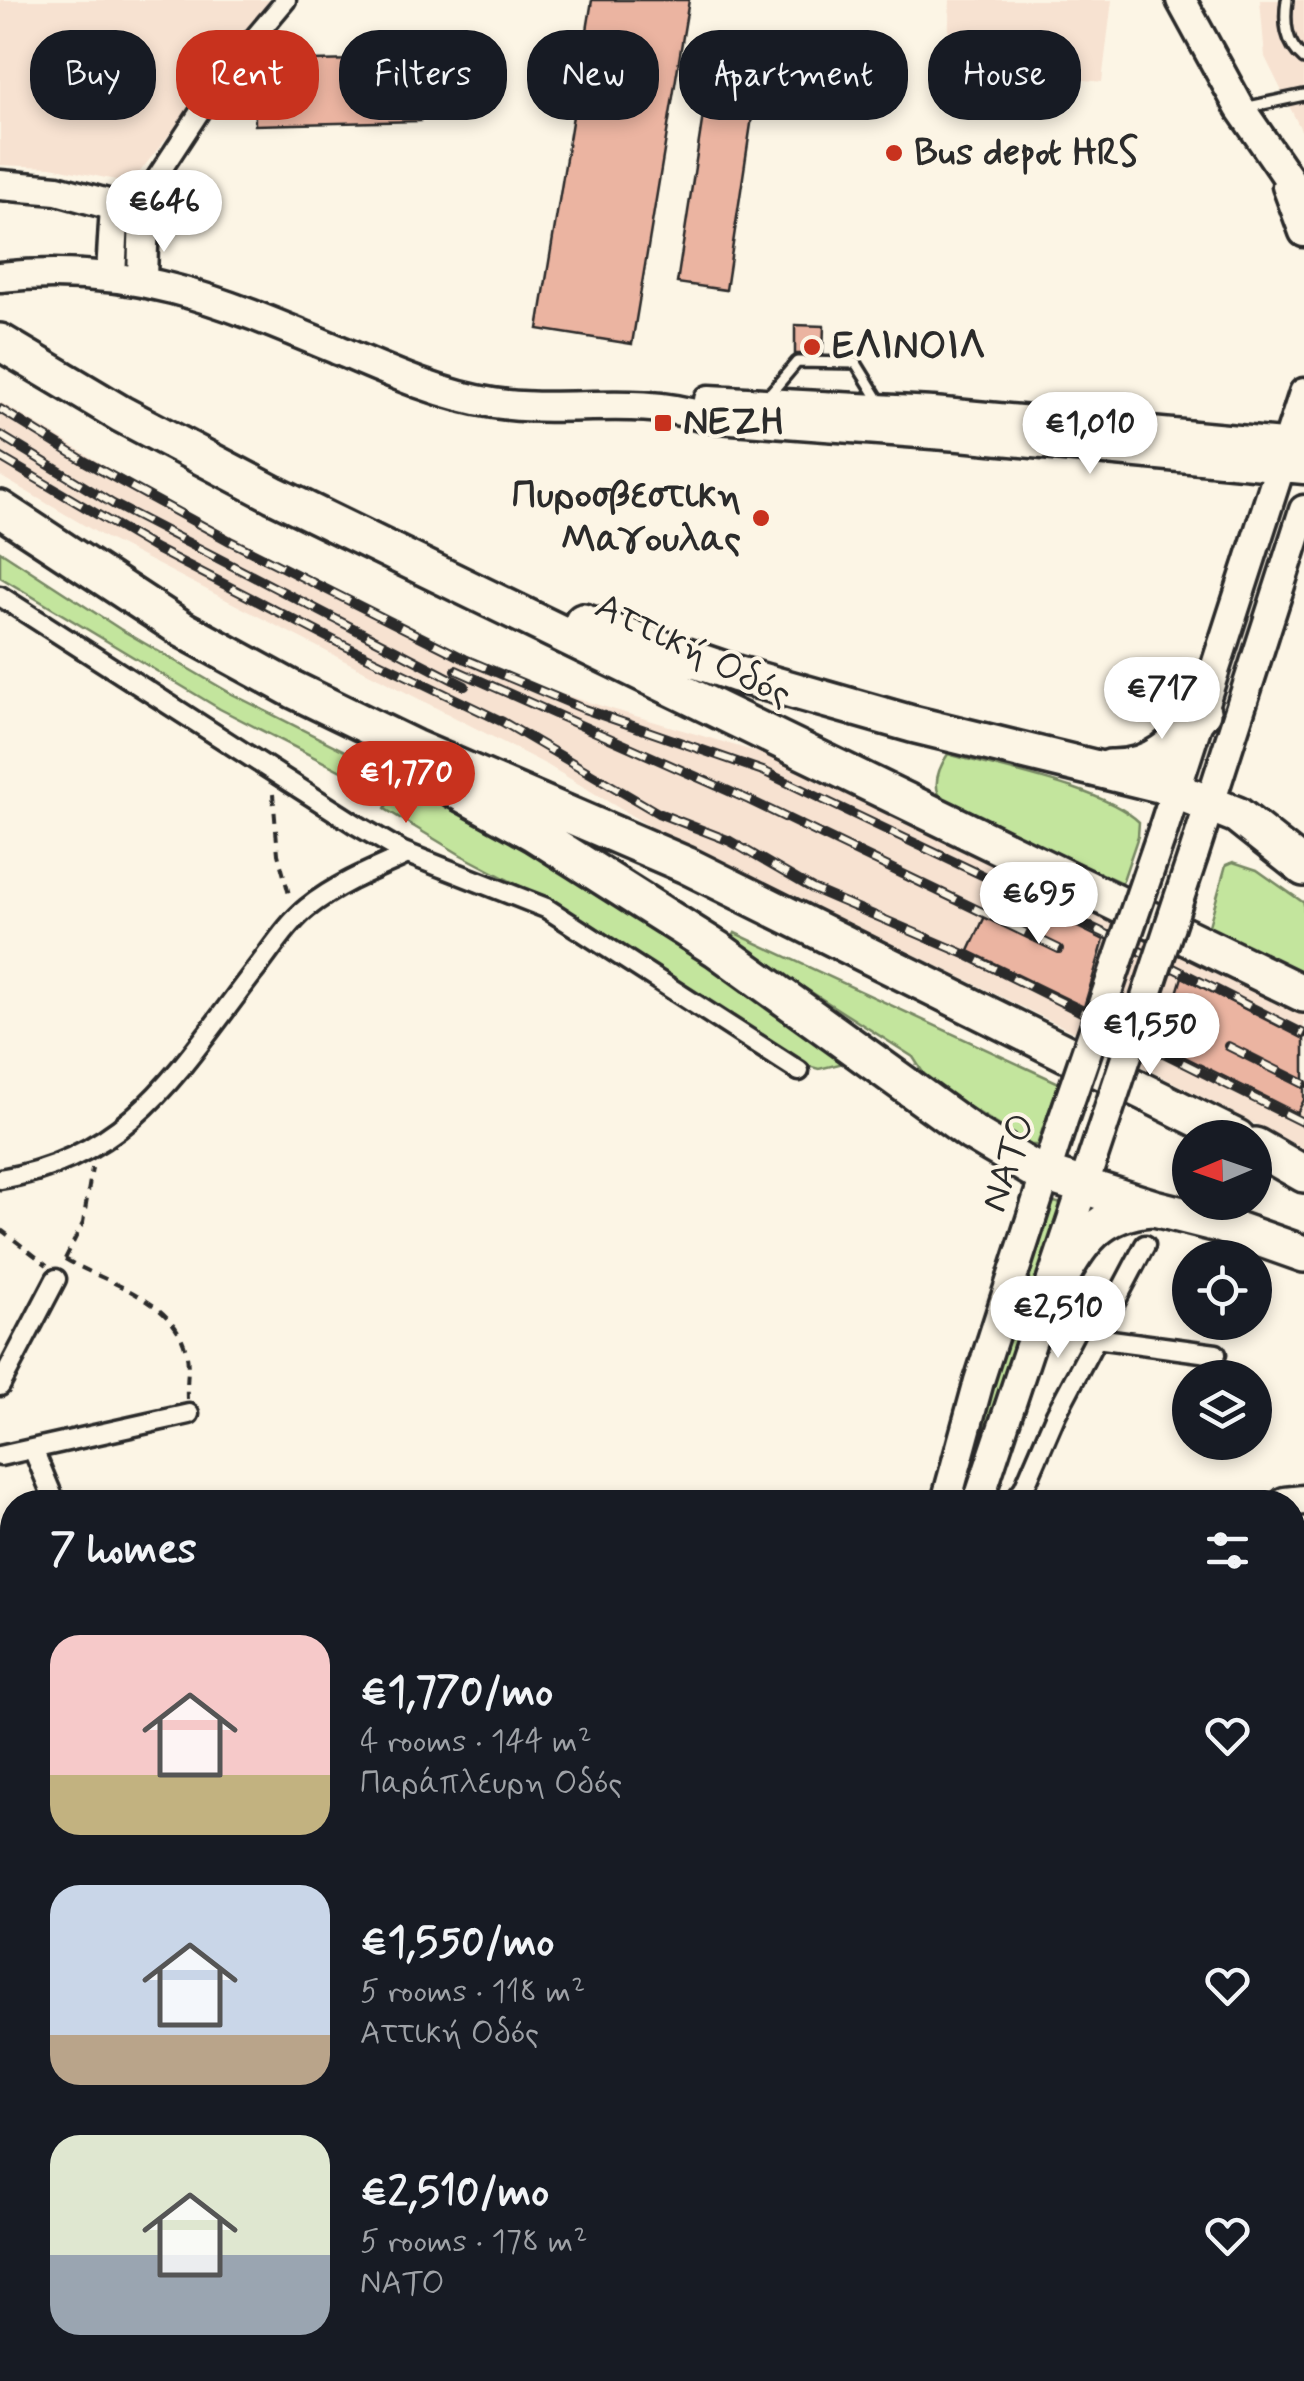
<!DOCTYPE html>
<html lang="en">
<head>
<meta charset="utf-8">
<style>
	:root { --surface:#171b24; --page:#20242c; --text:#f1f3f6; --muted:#9ea1a6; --accent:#c8321e }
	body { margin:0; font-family:Mynerve,sans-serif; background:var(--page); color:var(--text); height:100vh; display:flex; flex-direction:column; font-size:38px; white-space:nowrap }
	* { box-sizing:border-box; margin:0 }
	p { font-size:32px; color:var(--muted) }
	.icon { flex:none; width:55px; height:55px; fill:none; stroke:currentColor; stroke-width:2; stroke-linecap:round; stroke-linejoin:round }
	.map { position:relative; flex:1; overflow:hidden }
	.side { position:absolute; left:0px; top:1490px; width:1305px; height:892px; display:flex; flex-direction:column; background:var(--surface); border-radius:40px 40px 0 0; box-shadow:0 5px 15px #0003 }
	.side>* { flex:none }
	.guide { position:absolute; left:30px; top:30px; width:1245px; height:90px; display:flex; gap:20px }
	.needle { width:65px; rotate:268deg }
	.buttons { position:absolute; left:1172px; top:1120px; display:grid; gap:20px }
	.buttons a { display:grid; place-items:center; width:100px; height:100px; border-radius:50%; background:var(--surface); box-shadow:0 5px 15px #0003; font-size:50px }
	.price { position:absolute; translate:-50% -85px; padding:0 22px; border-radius:35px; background:#fff; color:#222; font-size:32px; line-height:65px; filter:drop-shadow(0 2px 5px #0008) }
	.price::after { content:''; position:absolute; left:50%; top:60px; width:30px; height:22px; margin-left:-15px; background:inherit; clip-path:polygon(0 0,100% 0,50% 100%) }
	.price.selected { background:var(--accent); color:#fff }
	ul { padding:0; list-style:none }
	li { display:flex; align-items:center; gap:30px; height:250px; padding:0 50px }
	li span { display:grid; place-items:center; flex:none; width:280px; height:200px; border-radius:30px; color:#555 }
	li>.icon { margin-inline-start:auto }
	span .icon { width:120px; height:120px; fill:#fffc; stroke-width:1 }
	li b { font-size:42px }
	h2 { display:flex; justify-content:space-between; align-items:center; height:120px; padding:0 50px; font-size:42px }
	.pill { padding:0 35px; border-radius:40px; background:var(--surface); box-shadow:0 5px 15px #0003; font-size:35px; line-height:90px }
	.pill.selected { background:var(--accent); color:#fff }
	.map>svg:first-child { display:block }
</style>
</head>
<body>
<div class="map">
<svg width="1304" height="2381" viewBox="0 0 1304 2381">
	<rect width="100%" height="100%" fill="#fcf5e5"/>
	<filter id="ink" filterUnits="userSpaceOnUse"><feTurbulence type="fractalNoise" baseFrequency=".01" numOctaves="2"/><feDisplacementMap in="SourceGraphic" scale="20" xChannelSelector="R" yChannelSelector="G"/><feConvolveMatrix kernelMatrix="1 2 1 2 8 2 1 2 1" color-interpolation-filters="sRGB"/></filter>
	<g filter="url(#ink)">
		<path fill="#f7e2d1" d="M 0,0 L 276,0 L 131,183 L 51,167 L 0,165 Z
			M 950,0 L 1112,0 L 1102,82 L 947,64 Z
			M 1260,0 L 1304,0 L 1304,136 L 1265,57 Z
			M 0,402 L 144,490 L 394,620 L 531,685 L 770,756 L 1010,862 L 1304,1008 L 1304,1149 L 1076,1033 L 654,829 L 547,765 L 106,538 L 0,476 Z"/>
		<path fill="#c3e59d" stroke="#778864" stroke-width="2.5" d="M 0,551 L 120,629 L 232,694 L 406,782 L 580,882 L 733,979 L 844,1063 L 819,1069 L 801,1064 L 592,924 L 461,855 L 385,809 L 390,796 L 220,709 L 0,577 Z
			M 948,754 C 997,768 1104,788 1139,822 L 1138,836 L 1122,883 L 944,802 C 931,788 938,769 948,754 Z
			M 1233,862 L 1257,870 L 1304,903 L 1304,980 L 1208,929 L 1226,865 Z
			M 735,933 L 1059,1083 L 1037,1145 L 1031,1145 L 929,1082 L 913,1057 L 731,941 Z
			M 1050,1201 L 1062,1204 L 968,1502 L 955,1502 Z"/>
		<path fill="#ebb4a1" stroke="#2b2b2b" stroke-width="2.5" d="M 592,0 L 689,0 L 632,344 L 538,329 Z
			M 712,57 L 760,64 L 726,290 L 677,283 Z
			M 419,59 L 420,121 L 255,125 L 254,62 Z
			M 795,325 L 824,326 L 823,354 L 795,354 Z
			M 998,888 L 1104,940 L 1084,1007 L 969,951 Z
			M 1182,977 L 1304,1039 L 1304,1100 L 1297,1113 L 1161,1045 Z"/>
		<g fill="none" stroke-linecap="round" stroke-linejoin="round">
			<g stroke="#2b2b2b" stroke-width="16">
				<path id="lane" d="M 1287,0 C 1284,22 1285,43 1304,59
					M 1244,108 L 1304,95
					M 768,396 L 797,362 L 856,363 L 880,402"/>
			</g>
			<g stroke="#2b2b2b" stroke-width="25">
				<path id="street" d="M 144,214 L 153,183 L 227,70 L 286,0
					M 0,596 L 355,824 L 403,852 L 546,908 L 799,1071
					M 0,1179 C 130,1158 180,1068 253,973 C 270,952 286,925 307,908 C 337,884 374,869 408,854
					M 1096,1338 L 1216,1354
					M 0,1386 L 56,1279
					M 33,1449 L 55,1502
					M 0,1456 L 189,1414
					M 1013,1502 L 1024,1488 L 1056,1414 L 1145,1245
					M 0,1661 L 12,1656
					M 0,1902 L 12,1897
					M 0,2098 L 12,2095
					M 60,2370 L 61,2381
					M 204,2370 L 205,2381
					M 528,2370 L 540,2381
					M 995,2370 L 998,2381
					M 1209,2370 L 1212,2381"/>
			</g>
			<g stroke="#2b2b2b" stroke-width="35">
				<path id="secondary" d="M 1181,0 L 1240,108 L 1304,201
					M 0,185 L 57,190 L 144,214 L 142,279
					M 1287,186 L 1304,232
					M 111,274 L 115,206
					M 0,277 C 132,263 217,299 336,349 C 385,370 440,395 493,403 C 563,414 637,395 704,417 L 959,436 L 1304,469
					M 709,400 L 933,412 L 1304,446
					M 1160,839 L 1304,393
					M 1193,856 L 1304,510
					M 946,1502 L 979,1381 L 1063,1120
					M 978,1502 L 1101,1133
					M 1285,1502 L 1304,1500
					M 1292,1990 L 1304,1986
					M 396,2381 L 412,2370
					M 572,2381 L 576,2370"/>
			</g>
			<g stroke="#2b2b2b" stroke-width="42">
				<path id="highway" d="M 0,342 L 121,414 L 273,494 L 1304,994
					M 0,509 L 184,630 L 294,690 L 414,748 L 686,865 L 1237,1138
					M 583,622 L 736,674 L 912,724 L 1159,784 L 1237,815 L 1304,868
					M 1110,768 C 1153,769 1177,744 1202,712
					M 446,781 L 454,789 L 534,833 L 717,949 L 972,1133 L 1036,1171 L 1154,1208 L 1222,1225 L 1304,1254
					M 1255,1146 L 1304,1174
					M 1044,1305 C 1075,1256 1087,1213 1151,1208"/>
			</g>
			<path stroke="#2b2b2b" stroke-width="4" stroke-dasharray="10 8" stroke-linecap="butt" d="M 273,794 L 278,854 L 290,898
				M 0,1229 L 47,1265
				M 65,1259 C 106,1283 174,1299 186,1351 C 190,1367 186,1383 187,1399
				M 65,1259 L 83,1223 L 92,1168"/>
			<use href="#lane" stroke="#fcf5e5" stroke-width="9"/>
			<use href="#street" stroke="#fcf5e5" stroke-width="18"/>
			<use href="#secondary" stroke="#fcf5e5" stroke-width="28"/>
			<use href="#highway" stroke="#fcf5e5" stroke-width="35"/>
			<g stroke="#2b2b2b" stroke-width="10">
				<path id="rail" d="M 0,409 L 86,462 L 230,541 L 465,659 L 584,709 L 763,771 L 1106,934 L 1304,1034
					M 0,435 L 113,504 L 465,686
					M 0,457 L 156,549 L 335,641 L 503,722 L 658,813 L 730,841 L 813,889 L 967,955 L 1304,1123
					M 456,670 L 749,800 L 1059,949
					M 1228,1046 L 1304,1084"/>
			</g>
			<use href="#rail" stroke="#fcf5e5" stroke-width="6" stroke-dasharray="19" stroke-linecap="butt"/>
			<g stroke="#2b2b2b" stroke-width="35" stroke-linecap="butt">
				<path id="secondary-bridge" d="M 1063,1120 L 1160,839
					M 1101,1133 L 1193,856"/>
			</g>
			<use href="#secondary-bridge" stroke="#fcf5e5" stroke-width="28"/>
		</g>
	</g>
	<g fill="#c8321e" stroke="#fcf5e5" stroke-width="4">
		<circle cx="894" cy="153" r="10"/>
		<circle cx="812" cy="347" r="10"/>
		<rect x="653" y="413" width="20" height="20" rx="5"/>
		<circle cx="761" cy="518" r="10"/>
	</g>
	<g text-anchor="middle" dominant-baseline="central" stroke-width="8" stroke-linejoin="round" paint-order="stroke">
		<g font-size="38" font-weight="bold" fill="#2b2b2b" stroke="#fcf5e5" text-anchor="start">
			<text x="914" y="153">Bus depot HRS</text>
			<text x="832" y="347">ΕΛΙΝΟΙΛ</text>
			<text x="683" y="423">ΝΕΖΗ</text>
			<text x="741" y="496" text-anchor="end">Πυροσβεστικη<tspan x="741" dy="44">Μαγουλας</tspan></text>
		</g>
		<g font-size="38" fill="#2b2b2b" stroke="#fcf5e5">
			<text transform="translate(693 651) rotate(26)">Αττική Οδός</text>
			<text transform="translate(1009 1163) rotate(-72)">ΝΑΤΟ</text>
		</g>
	</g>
</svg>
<div class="buttons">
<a><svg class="needle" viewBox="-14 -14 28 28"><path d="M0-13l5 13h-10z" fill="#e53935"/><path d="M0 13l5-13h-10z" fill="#9ea1a6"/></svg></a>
<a><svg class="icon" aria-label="locate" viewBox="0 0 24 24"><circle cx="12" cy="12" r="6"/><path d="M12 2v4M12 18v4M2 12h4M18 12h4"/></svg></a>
<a><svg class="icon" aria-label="layers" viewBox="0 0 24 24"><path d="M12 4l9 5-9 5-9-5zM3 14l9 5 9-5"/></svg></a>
</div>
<b class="price" style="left:164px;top:255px">€646</b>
<b class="price" style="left:1090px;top:477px">€1,010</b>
<b class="price" style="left:1162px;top:742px">€717</b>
<b class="price selected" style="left:406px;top:826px">€1,770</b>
<b class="price" style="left:1039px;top:947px">€695</b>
<b class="price" style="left:1150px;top:1078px">€1,550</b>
<b class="price" style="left:1058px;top:1361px">€2,510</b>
<div class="guide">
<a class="pill">Buy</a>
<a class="pill selected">Rent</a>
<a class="pill">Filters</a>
<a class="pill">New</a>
<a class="pill">Apartment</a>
<a class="pill">House</a>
</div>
<section class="side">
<h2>7 homes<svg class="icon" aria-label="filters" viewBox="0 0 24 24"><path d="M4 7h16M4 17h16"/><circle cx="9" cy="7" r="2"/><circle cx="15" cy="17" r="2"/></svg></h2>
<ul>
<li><span style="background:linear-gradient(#f6c9c9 70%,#c2b280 0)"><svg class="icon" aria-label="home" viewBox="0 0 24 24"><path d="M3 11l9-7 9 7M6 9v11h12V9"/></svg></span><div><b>€1,770/mo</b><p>4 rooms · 144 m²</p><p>Παράπλευρη Οδός</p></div><svg class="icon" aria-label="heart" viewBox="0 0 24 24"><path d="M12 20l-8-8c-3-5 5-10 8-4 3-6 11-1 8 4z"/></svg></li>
<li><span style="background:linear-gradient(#c9d6e8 75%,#b9a48a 0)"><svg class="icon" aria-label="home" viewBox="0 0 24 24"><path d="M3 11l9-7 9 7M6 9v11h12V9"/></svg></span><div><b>€1,550/mo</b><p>5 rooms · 118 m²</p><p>Αττική Οδός</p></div><svg class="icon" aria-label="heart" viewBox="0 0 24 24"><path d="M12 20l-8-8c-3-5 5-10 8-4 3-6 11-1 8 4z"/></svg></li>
<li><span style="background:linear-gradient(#dfe7d0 60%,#9aa5b1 0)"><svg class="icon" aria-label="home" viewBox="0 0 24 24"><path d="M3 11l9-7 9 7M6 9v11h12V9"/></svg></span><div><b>€2,510/mo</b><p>5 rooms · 178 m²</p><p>ΝΑΤΟ</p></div><svg class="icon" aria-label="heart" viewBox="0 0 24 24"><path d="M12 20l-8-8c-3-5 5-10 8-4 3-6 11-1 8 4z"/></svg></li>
</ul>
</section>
</div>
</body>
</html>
